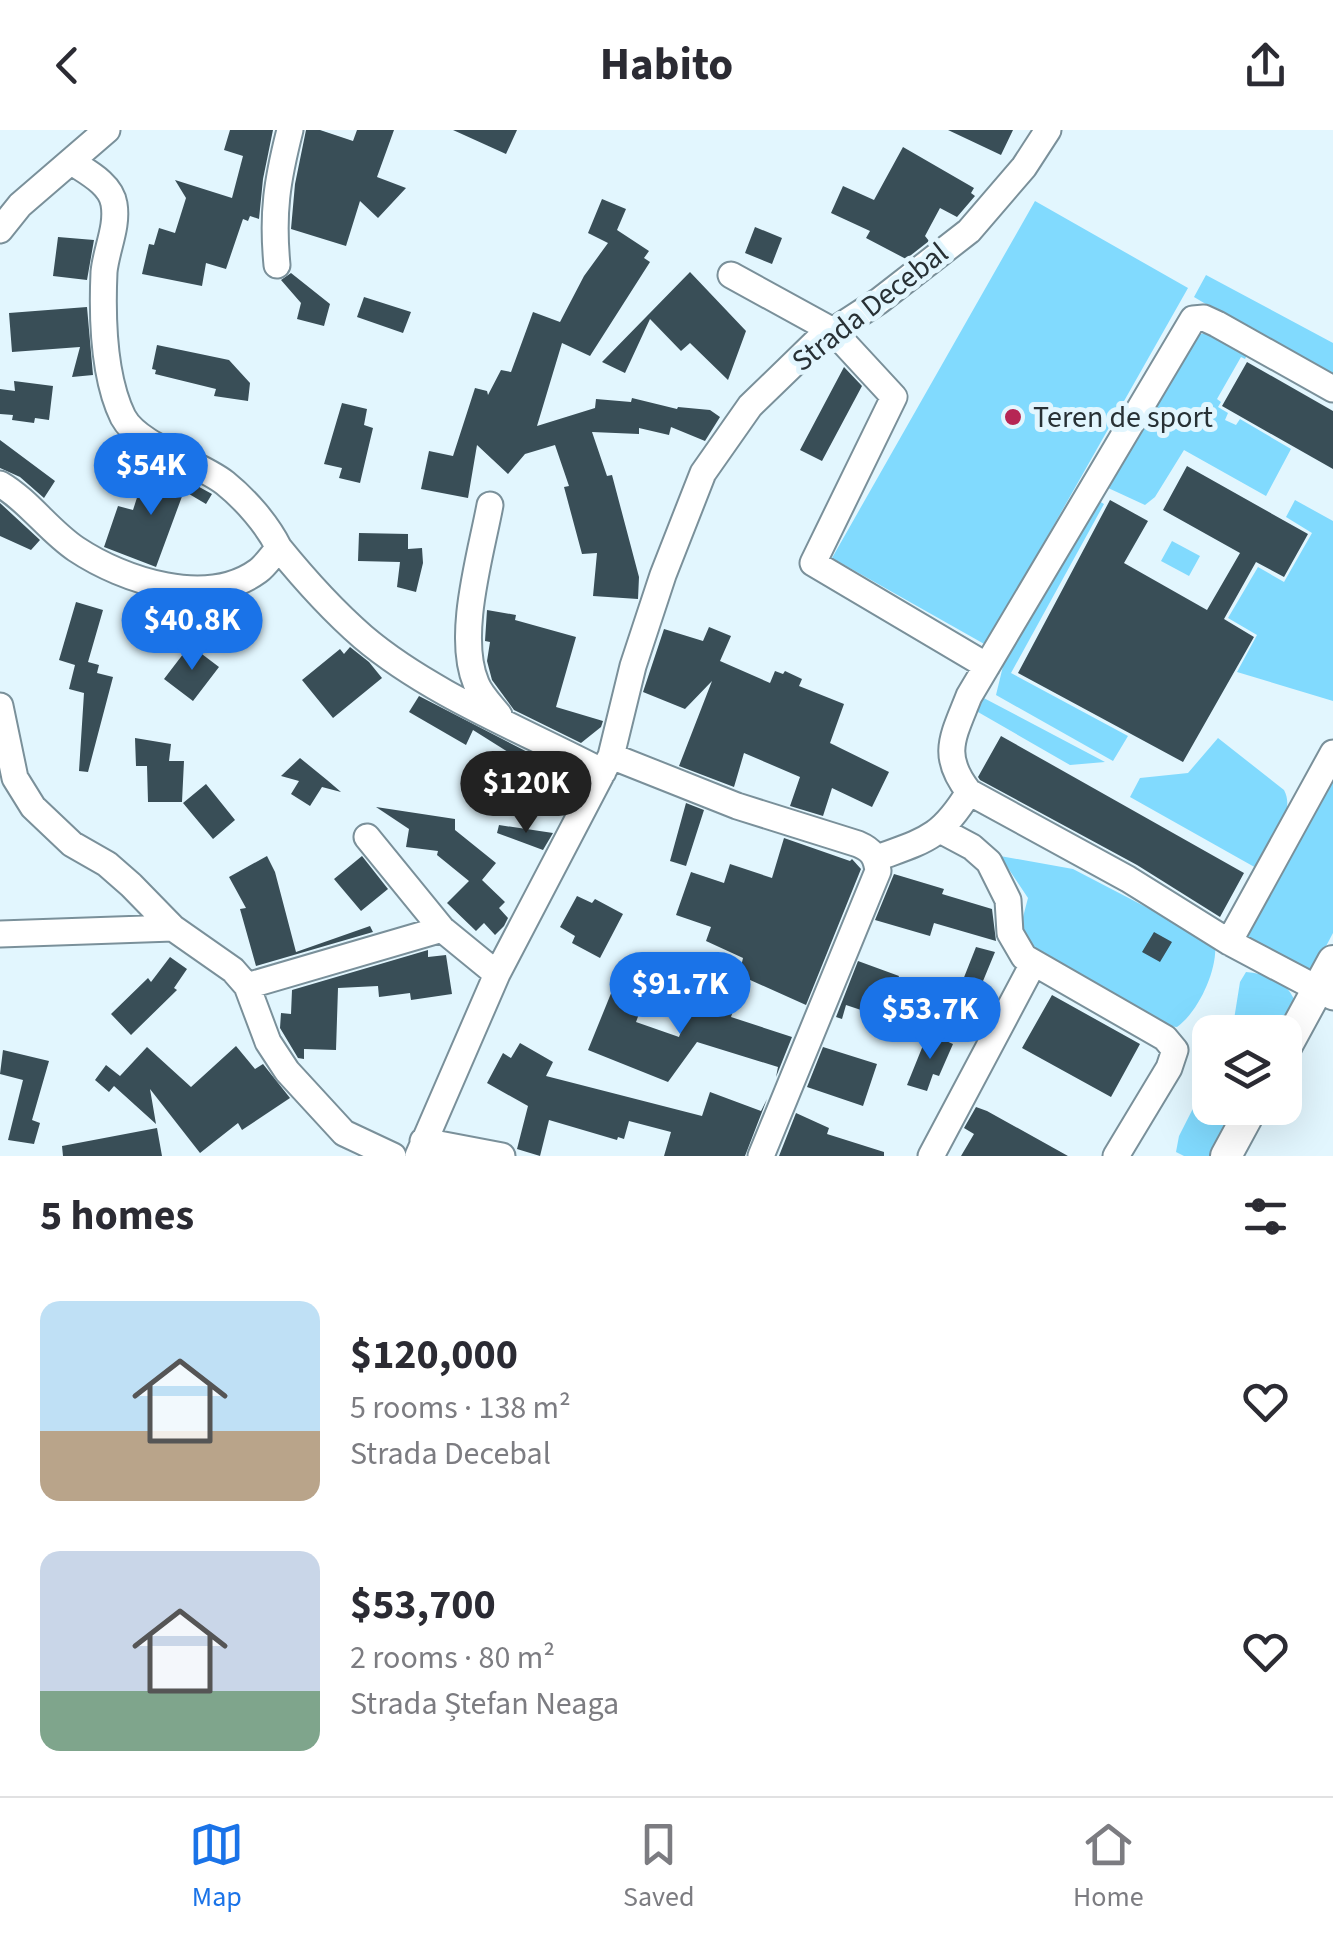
<!DOCTYPE html>
<html lang="en">
<head>
<meta charset="utf-8">
<style>
	:root { --surface:#fff; --page:#f7f7f7; --text:#2b2b33; --muted:#7c7c81; --line:#e1e1e2; --accent:#1a73e8 }
	body { margin:0; font-family:"Source Sans 3",sans-serif; background:var(--page); color:var(--text); height:100vh; display:flex; flex-direction:column; font-size:38px; white-space:nowrap }
	* { box-sizing:border-box; margin:0 }
	p { font-size:32px; color:var(--muted) }
	.icon { flex:none; width:55px; height:55px; fill:none; stroke:currentColor; stroke-width:2; stroke-linecap:round; stroke-linejoin:round }
	.map { position:relative; height:1026px; overflow:hidden }
	.drawer { display:flex; flex-direction:column; background:var(--surface); flex:1 }
	.drawer>* { flex:none }
	.controls { position:absolute; left:1192px; top:885px; display:grid; gap:20px }
	.controls a { display:grid; place-items:center; width:110px; height:110px; border-radius:20px; background:var(--surface); box-shadow:0 10px 40px #0002; font-size:50px }
	.price { position:absolute; translate:-50% -85px; padding:0 22px; border-radius:35px; background:var(--accent); color:#fff; font-size:32px; line-height:65px; filter:drop-shadow(0 2px 5px #0008) }
	.price::after { content:''; position:absolute; left:50%; top:60px; width:30px; height:22px; margin-left:-15px; background:inherit; clip-path:polygon(0 0,100% 0,50% 100%) }
	.price.active { background:#222; color:#fff }
	ul { padding:0; list-style:none }
	li { display:flex; align-items:center; gap:30px; height:250px; padding:0 40px }
	li span { display:grid; place-items:center; flex:none; width:280px; height:200px; border-radius:20px; color:#555 }
	li>.icon { margin-inline-start:auto }
	span .icon { width:120px; height:120px; fill:#fffc; stroke-width:1 }
	li b { font-size:42px }
	h2 { display:flex; justify-content:space-between; align-items:center; height:120px; padding:0 40px; font-size:42px }
	header { display:flex; justify-content:space-between; align-items:center; height:130px; padding:0 40px; background:var(--surface); font-size:45px; font-weight:700 }
	.tabs { display:flex; justify-content:space-around; align-items:center; height:140px; border-top:2px solid var(--line); background:var(--surface); font-size:28px; color:var(--muted) }
	.tabs a { display:grid; justify-items:center; gap:5px }
	.tabs .active { color:var(--accent) }
	.map>svg:first-child { display:block }
</style>
</head>
<body>
<header><svg class="icon" aria-label="back" viewBox="0 0 24 24"><path d="M15 5l-7 7 7 7"/></svg>Habito<svg class="icon" aria-label="share" viewBox="0 0 24 24"><path d="M12 15V3M7 8l5-5 5 5M5 13v7h14v-7"/></svg></header>
<div class="map">
<svg width="1333" height="1026" viewBox="0 0 1333 1026">
	<rect width="100%" height="100%" fill="#e2f6fe"/>
	<path fill="#81dafe" d="M 1035,71 L 1188,158 L 986,515 L 832,428 Z
		M 1206,145 L 1333,213 L 1333,250 L 1194,167 Z
		M 1213,202 L 1250,219 L 1245,229 L 1241,227 L 1217,269 L 1221,272 L 1218,277 L 1228,283 L 1225,290 L 1236,295 L 1240,289 L 1291,319 L 1266,366 L 1184,320 L 1155,367 L 1145,375 L 1106,357 L 1194,205 Z
		M 1092,367 L 1104,374 L 1011,543 L 1128,606 L 1113,631 L 996,565 L 1010,507 Z
		M 1295,370 L 1333,391 L 1333,571 L 1237,542 L 1257,505 L 1228,488 L 1258,437 L 1284,452 L 1312,403 L 1286,387 Z
		M 1172,411 L 1200,426 L 1189,446 L 1161,431 Z
		M 978,565 L 1105,632 L 1070,635 L 971,578 Z
		M 1218,608 L 1284,660 C 1297,683 1268,718 1258,739 L 1130,667 L 1140,648 L 1188,643 Z
		M 1333,643 L 1333,803 L 1314,839 L 1308,840 L 1251,816 L 1243,803 Z
		M 1000,726 L 1073,739 L 1215,813 C 1218,840 1198,882 1177,897 L 1165,896 L 1029,820 L 1018,806 L 1028,768 Z
		M 1246,842 C 1267,844 1288,851 1295,872 L 1278,902 L 1232,902 L 1240,852 Z
		M 1210,945 L 1210,978 L 1236,978 L 1209,1026 L 1184,1026 L 1176,1022 L 1179,1006 Z"/>
	<path fill="#394e57" d="M 230,0 L 273,0 L 263,49 L 259,89 L 250,86 L 248,91 L 243,89 L 226,139 L 206,133 L 202,156 L 142,144 L 149,114 L 154,115 L 159,98 L 175,103 L 186,68 L 175,50 L 232,68 L 243,26 L 224,20 Z
		M 306,0 L 320,0 L 353,11 L 357,0 L 394,0 L 377,47 L 406,58 L 378,88 L 360,71 L 346,116 L 291,99 L 295,54 Z
		M 453,0 L 517,0 L 506,24 Z
		M 948,0 L 1013,0 L 1001,25 Z
		M 903,17 L 974,58 L 971,63 L 975,66 L 957,87 L 940,78 L 925,106 L 929,111 L 906,129 L 866,108 L 870,101 L 831,83 L 843,56 L 874,70 Z
		M 602,69 L 626,79 L 617,100 L 649,121 L 644,128 L 650,132 L 590,226 L 562,213 L 537,296 L 595,278 L 596,269 L 631,272 L 632,268 L 677,279 L 678,277 L 710,280 L 720,287 L 705,311 L 671,297 L 669,305 L 639,298 L 639,304 L 592,302 L 607,346 L 612,345 L 639,447 L 638,469 L 593,466 L 597,423 L 582,424 L 564,357 L 569,356 L 555,315 L 525,324 L 508,344 L 477,315 L 468,368 L 421,359 L 429,321 L 453,326 L 475,258 L 487,261 L 488,265 L 501,240 L 511,242 L 533,182 L 560,192 L 584,146 L 608,113 L 588,103 Z
		M 755,97 L 782,108 L 772,134 L 745,123 Z
		M 58,107 L 94,110 L 87,150 L 53,146 Z
		M 690,142 L 746,201 L 728,250 L 690,213 L 681,221 L 650,189 L 625,243 L 602,232 Z
		M 291,143 L 330,174 L 324,196 L 297,189 L 301,173 L 281,150 Z
		M 364,167 L 411,182 L 403,203 L 357,187 Z
		M 87,177 L 93,245 L 72,247 L 80,217 L 12,222 L 9,183 Z
		M 157,215 L 229,230 L 250,253 L 248,271 L 214,266 L 216,259 L 155,244 L 156,240 L 152,239 Z
		M 1247,232 L 1333,281 L 1333,339 L 1222,276 Z
		M 844,237 L 862,256 L 822,331 L 800,320 Z
		M 14,251 L 53,256 L 49,290 L 35,288 L 34,293 L 12,290 L 13,285 L 0,284 L 0,259 L 15,261 Z
		M 342,273 L 367,279 L 364,295 L 373,298 L 360,353 L 339,348 L 342,338 L 324,334 Z
		M 0,310 L 55,351 L 44,368 L 20,347 L 0,338 Z
		M 1187,336 L 1308,404 L 1284,447 L 1256,432 L 1224,489 L 1254,507 L 1183,632 L 1018,543 L 1110,370 L 1148,391 L 1124,433 L 1207,480 L 1240,423 L 1163,380 Z
		M 170,341 L 212,364 L 206,374 L 184,361 L 156,437 L 104,417 L 118,376 L 133,380 L 145,343 L 166,349 Z
		M 0,373 L 40,410 L 31,420 L 0,406 Z
		M 359,403 L 408,404 L 408,419 L 422,418 L 423,433 L 416,462 L 397,457 L 400,432 L 358,431 Z
		M 76,472 L 103,480 L 88,532 L 99,535 L 97,543 L 113,547 L 88,642 L 79,641 L 84,563 L 69,559 L 75,535 L 59,530 Z
		M 487,480 L 516,485 L 515,490 L 576,507 L 556,577 L 603,591 L 601,597 L 581,613 L 514,580 L 492,550 L 487,531 L 490,512 L 485,511 Z
		M 709,497 L 731,506 L 720,531 L 770,553 L 775,541 L 783,544 L 785,541 L 802,549 L 799,556 L 844,574 L 830,613 L 889,642 L 872,677 L 832,658 L 823,686 L 790,676 L 800,647 L 744,623 L 734,657 L 679,636 L 712,551 L 685,579 L 643,562 L 664,499 L 703,511 Z
		M 190,515 L 219,537 L 193,571 L 164,549 Z
		M 350,517 L 369,532 L 382,548 L 333,588 L 302,550 L 340,519 L 344,524 Z
		M 419,566 L 572,645 L 571,651 L 561,646 L 545,674 L 508,654 L 512,646 L 499,638 L 508,622 L 473,600 L 466,615 L 409,582 Z
		M 1001,606 L 1244,743 L 1220,787 L 1137,735 L 980,650 L 978,647 Z
		M 135,608 L 171,614 L 169,631 L 184,631 L 182,672 L 148,672 L 147,636 L 136,636 Z
		M 300,628 L 327,650 L 341,662 L 322,657 L 310,676 L 291,664 L 299,651 L 281,646 Z
		M 206,654 L 235,690 L 213,709 L 183,673 Z
		M 686,673 L 704,680 L 686,736 L 670,731 Z
		M 376,677 L 455,689 L 455,700 L 496,733 L 482,750 L 505,772 L 499,778 L 508,788 L 504,796 L 495,805 L 484,793 L 476,801 L 447,773 L 469,751 L 437,725 L 438,721 L 406,717 L 409,699 Z
		M 499,695 L 553,703 L 543,720 L 497,703 Z
		M 784,708 L 850,731 L 852,729 L 861,739 L 806,875 L 739,845 L 743,828 L 706,811 L 711,797 L 676,785 L 691,742 L 724,753 L 730,734 L 772,748 Z
		M 267,726 L 275,742 L 296,822 L 370,796 L 373,802 L 256,836 L 240,779 L 246,778 L 229,747 Z
		M 362,726 L 388,759 L 361,781 L 334,749 Z
		M 894,744 L 944,759 L 942,764 L 992,779 L 996,811 L 934,793 L 930,806 L 875,790 Z
		M 577,766 L 592,773 L 595,769 L 623,784 L 600,828 L 572,813 L 575,806 L 560,797 Z
		M 1154,802 L 1172,812 L 1160,832 L 1142,822 Z
		M 976,817 L 995,822 L 976,868 L 959,860 Z
		M 428,820 L 428,827 L 446,825 L 452,864 L 411,870 L 410,863 L 379,867 L 378,856 L 338,858 L 336,920 L 304,919 L 304,929 L 298,928 L 280,898 L 281,883 L 291,884 L 292,860 Z
		M 170,827 L 187,839 L 174,858 L 177,860 L 131,905 L 111,884 L 148,848 L 151,852 Z
		M 858,831 L 899,846 L 885,888 L 846,875 L 842,889 L 836,887 Z
		M 614,856 L 645,868 L 636,892 L 679,907 L 691,873 L 703,877 L 706,868 L 734,878 L 731,887 L 792,907 L 776,947 L 778,937 L 697,912 L 668,952 L 588,920 Z
		M 1052,865 L 1140,914 L 1111,967 L 1022,918 Z
		M 928,903 L 953,914 L 939,946 L 933,944 L 927,961 L 907,955 Z
		M 520,913 L 553,932 L 546,946 L 702,986 L 710,962 L 761,981 L 767,969 L 745,1026 L 664,1026 L 671,1002 L 629,991 L 624,1009 L 618,1007 L 617,1010 L 549,990 L 540,1026 L 517,1019 L 528,976 L 487,953 L 503,923 L 511,928 Z
		M 236,916 L 255,939 L 263,934 L 290,968 L 242,1000 L 238,993 L 200,1023 L 150,959 L 156,994 L 114,956 L 109,962 L 95,950 L 106,935 L 120,946 L 147,917 L 191,957 Z
		M 823,917 L 877,934 L 863,976 L 807,957 Z
		M 3,920 L 49,931 L 32,990 L 40,993 L 34,1014 L 8,1010 L 23,950 L 0,944 Z
		M 976,977 L 987,981 L 1068,1026 L 961,1026 L 974,1004 L 964,998 Z
		M 796,983 L 829,998 L 827,1004 L 884,1022 L 884,1026 L 779,1026 Z
		M 157,998 L 162,1026 L 63,1026 L 62,1016 Z"/>
	<g fill="none" stroke-linecap="round" stroke-linejoin="round">
		<g stroke="#7a909a" stroke-width="29">
			<path id="minor" d="M 0,100 L 20,75 L 107,0
				M 277,135 C 272,83 277,51 290,0
				M 731,145 L 833,201 L 894,267 L 813,433 L 987,536
				M 1333,259 L 1217,194 L 1204,188 L 1193,189 L 969,566 C 953,607 940,625 969,662 L 1128,749 L 1229,812 L 1333,867
				M 0,354 C 29,371 49,401 76,419 C 124,451 207,478 258,441 C 266,435 272,425 279,418 C 267,394 246,370 225,353 C 199,332 139,317 123,287 C 103,246 102,187 104,142 C 106,120 118,97 114,74 C 111,54 87,42 72,32
				M 490,375 C 481,424 456,506 476,553 C 480,564 491,575 499,585
				M 279,418 C 305,450 332,480 363,507 C 430,564 525,601 603,642
				M 0,576 L 15,648 L 33,677 L 72,714 L 107,734 L 131,755 L 173,798 L 233,840 L 247,856 L 268,912 L 287,941 L 344,1003 L 393,1026
				M 611,626 L 737,676 L 858,714 C 872,720 876,726 878,741 L 761,1026
				M 942,701 L 972,717 L 989,732 L 1008,770 L 1010,803 L 1024,827 L 1165,908 L 1175,920 L 1169,938 L 1116,1026
				M 367,707 L 442,799 L 497,844
				M 877,728 C 926,710 941,708 969,662
				M 0,804 L 173,798
				M 1229,812 L 1333,623
				M 247,856 L 442,799
				M 423,1011 L 502,1026
				M 418,1026 L 497,844 L 611,626 L 633,536 L 663,445 L 703,343 L 750,276 L 816,212 L 879,171 L 969,101 L 1024,37 L 1048,0
				M 931,1026 L 1033,834"/>
		</g>
		<g stroke="#7a909a" stroke-width="34">
			<path id="major" d="M 1285,919 L 1333,831
				M 1226,1026 L 1252,978"/>
		</g>
		<use href="#minor" stroke="#fff" stroke-width="25"/>
		<use href="#major" stroke="#fff" stroke-width="30"/>
	</g>
	<circle fill="#b62654" stroke="#e2f6fe" stroke-width="4" cx="1013" cy="287" r="10"/>
	<g text-anchor="middle" dominant-baseline="central" stroke-width="10" stroke-linejoin="round" paint-order="stroke">
		<g font-size="30" fill="#283135" stroke="#e2f6fe">
			<text transform="translate(870 177) rotate(-38)">Strada Decebal</text>
		</g>
		<g font-size="30" fill="#283135" stroke="#e2f6fe" text-anchor="start">
			<text x="1033" y="287">Teren de sport</text>
		</g>
	</g>
</svg>
<div class="controls">
<a><svg class="icon" aria-label="layers" viewBox="0 0 24 24"><path d="M12 4l9 5-9 5-9-5zM3 14l9 5 9-5"/></svg></a>
</div>
<b class="price" style="left:151px;top:388px">$54K</b>
<b class="price" style="left:192px;top:543px">$40.8K</b>
<b class="price active" style="left:526px;top:706px">$120K</b>
<b class="price" style="left:680px;top:907px">$91.7K</b>
<b class="price" style="left:930px;top:932px">$53.7K</b>
</div>
<section class="drawer">
<h2>5 homes<svg class="icon" aria-label="filters" viewBox="0 0 24 24"><path d="M4 7h16M4 17h16"/><circle cx="9" cy="7" r="2"/><circle cx="15" cy="17" r="2"/></svg></h2>
<ul>
<li><span style="background:linear-gradient(#bfe0f5 65%,#b9a48a 0)"><svg class="icon" aria-label="home" viewBox="0 0 24 24"><path d="M3 11l9-7 9 7M6 9v11h12V9"/></svg></span><div><b>$120,000</b><p>5 rooms · 138 m²</p><p>Strada Decebal</p></div><svg class="icon" aria-label="heart" viewBox="0 0 24 24"><path d="M12 20l-8-8c-3-5 5-10 8-4 3-6 11-1 8 4z"/></svg></li>
<li><span style="background:linear-gradient(#c9d6e8 70%,#7fa58c 0)"><svg class="icon" aria-label="home" viewBox="0 0 24 24"><path d="M3 11l9-7 9 7M6 9v11h12V9"/></svg></span><div><b>$53,700</b><p>2 rooms · 80 m²</p><p>Strada Ștefan Neaga</p></div><svg class="icon" aria-label="heart" viewBox="0 0 24 24"><path d="M12 20l-8-8c-3-5 5-10 8-4 3-6 11-1 8 4z"/></svg></li>
</ul>
</section>
<nav class="tabs">
<a class="active"><svg class="icon" aria-label="map" viewBox="0 0 24 24"><path d="M3 6l6-2 6 2 6-2v14l-6 2-6-2-6 2zM9 4v14M15 6v14"/></svg>Map</a>
<a><svg class="icon" aria-label="saved" viewBox="0 0 24 24"><path d="M7 4h10v16l-5-4-5 4z"/></svg>Saved</a>
<a><svg class="icon" aria-label="home" viewBox="0 0 24 24"><path d="M3 11l9-7 9 7M6 9v11h12V9"/></svg>Home</a>
</nav>
</body>
</html>
